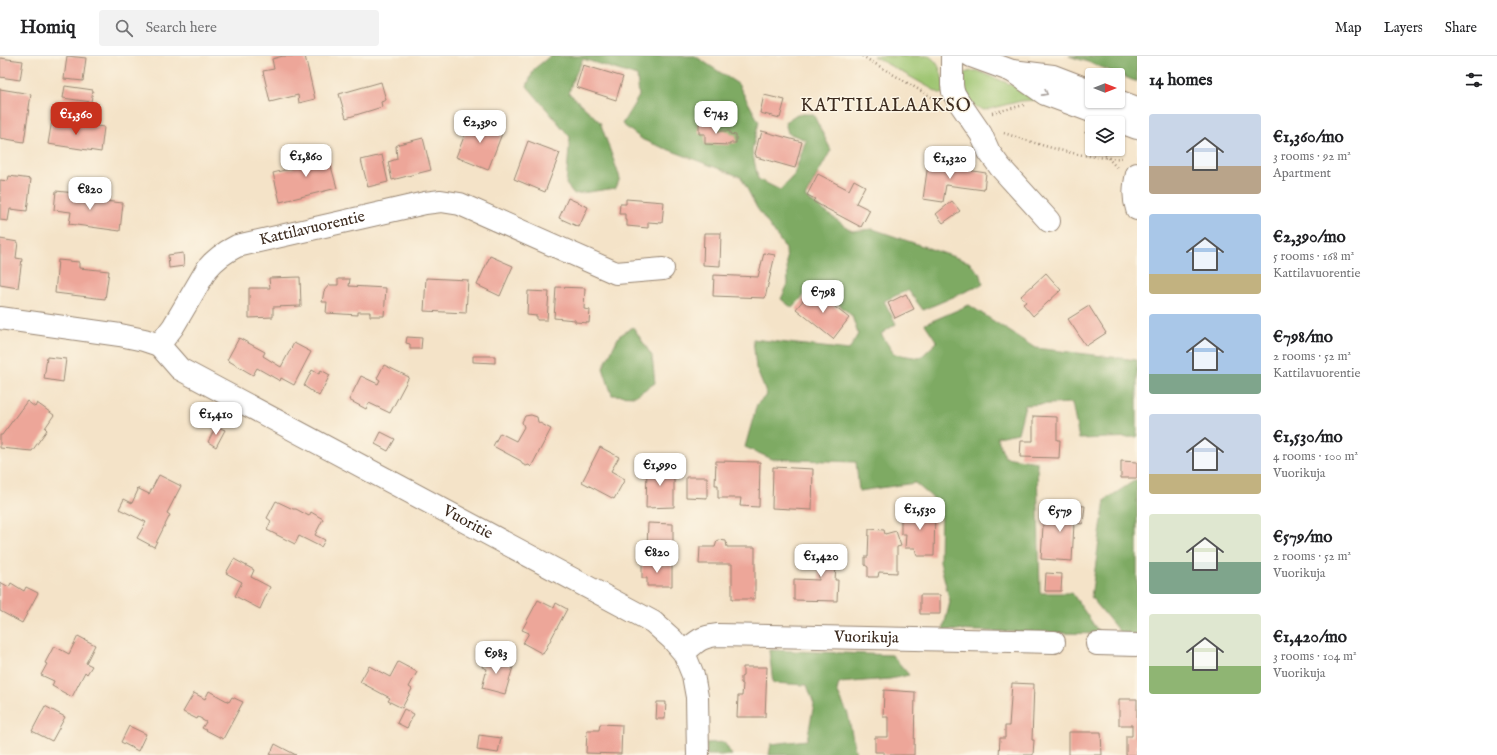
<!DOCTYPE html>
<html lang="en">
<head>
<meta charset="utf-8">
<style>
	:root { --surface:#fff; --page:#f2f2f2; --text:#202124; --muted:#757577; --line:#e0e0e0; --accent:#c8321e }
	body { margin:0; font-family:"IM FELL English",serif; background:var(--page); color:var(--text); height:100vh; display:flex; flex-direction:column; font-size:15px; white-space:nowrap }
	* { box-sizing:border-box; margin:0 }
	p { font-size:13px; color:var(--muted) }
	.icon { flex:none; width:22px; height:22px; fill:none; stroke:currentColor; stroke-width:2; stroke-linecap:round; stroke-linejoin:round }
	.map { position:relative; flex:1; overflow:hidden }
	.drawer { display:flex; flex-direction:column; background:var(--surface); width:360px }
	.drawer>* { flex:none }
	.needle { width:26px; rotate:90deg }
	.fabs { position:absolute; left:1085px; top:12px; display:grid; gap:8px }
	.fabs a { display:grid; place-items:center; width:40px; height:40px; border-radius:4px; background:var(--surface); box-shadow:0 1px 3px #0004; font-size:20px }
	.price { position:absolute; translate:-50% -34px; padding:0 9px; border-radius:8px; background:#fff; color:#222; font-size:13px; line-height:26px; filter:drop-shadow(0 1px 2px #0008) }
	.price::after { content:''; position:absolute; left:50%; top:24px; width:12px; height:9px; margin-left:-6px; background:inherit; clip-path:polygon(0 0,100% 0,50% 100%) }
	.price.active { background:var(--accent); color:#fff }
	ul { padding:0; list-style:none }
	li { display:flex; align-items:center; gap:12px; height:100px; padding:0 12px }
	li span { display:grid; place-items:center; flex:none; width:112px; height:80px; border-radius:4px; color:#555 }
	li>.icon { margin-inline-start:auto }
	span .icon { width:48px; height:48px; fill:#fffc; stroke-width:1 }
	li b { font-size:17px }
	h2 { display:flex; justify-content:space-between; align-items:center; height:48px; padding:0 12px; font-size:17px }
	header { display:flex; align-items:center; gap:24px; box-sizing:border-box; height:56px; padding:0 20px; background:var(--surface); border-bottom:1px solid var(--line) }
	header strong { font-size:19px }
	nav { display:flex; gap:22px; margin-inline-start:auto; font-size:14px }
	.search { width:280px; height:36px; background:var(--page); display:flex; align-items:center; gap:10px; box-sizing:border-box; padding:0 14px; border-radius:4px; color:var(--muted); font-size:15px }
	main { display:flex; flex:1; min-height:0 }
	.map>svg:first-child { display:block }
</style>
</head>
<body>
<header>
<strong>Homiq</strong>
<div class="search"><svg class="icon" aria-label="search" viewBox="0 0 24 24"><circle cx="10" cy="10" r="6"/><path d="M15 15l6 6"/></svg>Search here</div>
<nav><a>Map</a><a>Layers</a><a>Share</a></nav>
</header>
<main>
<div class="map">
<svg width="1137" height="699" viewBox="0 0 1137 699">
	<rect width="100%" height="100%" fill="#fcf5e5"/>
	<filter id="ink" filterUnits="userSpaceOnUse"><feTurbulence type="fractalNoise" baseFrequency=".025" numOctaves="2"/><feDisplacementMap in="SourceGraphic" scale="8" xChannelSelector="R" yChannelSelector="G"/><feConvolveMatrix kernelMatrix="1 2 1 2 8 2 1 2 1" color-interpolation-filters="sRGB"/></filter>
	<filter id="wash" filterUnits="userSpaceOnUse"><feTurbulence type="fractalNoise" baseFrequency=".012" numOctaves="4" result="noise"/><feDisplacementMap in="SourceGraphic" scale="16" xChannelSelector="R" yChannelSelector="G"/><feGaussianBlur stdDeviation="0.9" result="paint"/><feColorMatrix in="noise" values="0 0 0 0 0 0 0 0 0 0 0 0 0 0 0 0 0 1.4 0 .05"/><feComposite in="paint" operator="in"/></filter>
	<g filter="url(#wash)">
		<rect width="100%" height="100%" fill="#f4e3c8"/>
		<path fill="#9dc571" stroke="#6c7848" d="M 873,0 L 929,0 C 941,7 942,21 945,34 L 944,37 L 941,38 Z
			M 971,15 L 978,15 L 1036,39 L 1035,44 L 1021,45 L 984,54 L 970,49 L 962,39 L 961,21 L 965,17 Z"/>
		<path fill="#7eaa63" stroke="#5c6a40" d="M 550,0 L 695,0 L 738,28 L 759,66 L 752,94 L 758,123 L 780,134 L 794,119 L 806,84 L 788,77 L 785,66 L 797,58 L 813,58 L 831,94 L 805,141 L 852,175 L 873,173 L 969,206 L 981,219 L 983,228 L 923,254 L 908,234 L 884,245 L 896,268 L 881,278 L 894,298 L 920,302 L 937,286 L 925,268 L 969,249 L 1035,292 L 1137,304 L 1137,381 L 1079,383 L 1072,347 L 1025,349 L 1018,377 L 997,381 L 1005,401 L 1037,406 L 1040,537 L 1072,537 L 1100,578 L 943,574 L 950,546 L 940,506 L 941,449 L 915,427 L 859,435 L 856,406 L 772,403 L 745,391 L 757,348 L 767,339 L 756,312 L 753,283 L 849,294 L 858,278 L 852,260 L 815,228 L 792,252 L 781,243 L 788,228 L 786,193 L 757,152 L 741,121 L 643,84 L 622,68 L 639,40 L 637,20 L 583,3 L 572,26 L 569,37 L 600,66 L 620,122 L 616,132 L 574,138 L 566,128 L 570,81 L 527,30 L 534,13 Z
			M 1069,0 L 1137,0 L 1137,26 L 1091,7 Z
			M 633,271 L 652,300 L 655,327 L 635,340 L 612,339 L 603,312 L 619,280 Z
			M 1137,423 L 1137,579 L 1122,579 L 1091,541 L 1105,444 Z
			M 769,594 L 892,599 L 909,619 L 890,623 L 839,627 L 837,635 L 848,658 L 856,699 L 769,699 L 771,688 L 807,684 L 814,648 L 807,629 L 773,627 Z
			M 724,686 L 732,699 L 707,699 L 706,687 Z"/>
		<g id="blocks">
			<path fill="#eda699" d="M 67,0 L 86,2 L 83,25 L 64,23 Z
				M 283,0 L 305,0 L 315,43 L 299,47 L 298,39 L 270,46 L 263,15 L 274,13 L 272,3 Z
				M 0,2 L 23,5 L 20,24 L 0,21 Z
				M 583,9 L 623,21 L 616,44 L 576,31 Z
				M 381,26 L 386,44 L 381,46 L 382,51 L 346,62 L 339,38 Z
				M 65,30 L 93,34 L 91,46 L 63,42 Z
				M 0,33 L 31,38 L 24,86 L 0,82 Z
				M 764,39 L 785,44 L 780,62 L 760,57 Z
				M 471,63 L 503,75 L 488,114 L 456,101 Z
				M 52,64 L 104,71 L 101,96 L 48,88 Z
				M 699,67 L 718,67 L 718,75 L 730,75 L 730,78 L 736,79 L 736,87 L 730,87 L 730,89 L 705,88 L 705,78 L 699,78 Z
				M 762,75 L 802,86 L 795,112 L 756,101 L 756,99 L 755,98 L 759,82 L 760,83 Z
				M 423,82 L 431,114 L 392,124 L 388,106 L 397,103 L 396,90 L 399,88 Z
				M 528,85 L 560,97 L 545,136 L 514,123 Z
				M 325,91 L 328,104 L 329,103 L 337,132 L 280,146 L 273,117 L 293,112 L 295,110 L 309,109 L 311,105 L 309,96 Z
				M 382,99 L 388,126 L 368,131 L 361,104 Z
				M 939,102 L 949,104 L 948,111 L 986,117 L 984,134 L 946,129 L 943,146 L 923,143 L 928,108 L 937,109 Z
				M 818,118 L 849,134 L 854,124 L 865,130 L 856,147 L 870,154 L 861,171 L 814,146 L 813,145 L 815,143 L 807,139 Z
				M 9,120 L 31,123 L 27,155 L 10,153 L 8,165 L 0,164 L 0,124 L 8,125 Z
				M 56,135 L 94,139 L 94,144 L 123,147 L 120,175 L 69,168 L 71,156 L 54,154 Z
				M 568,142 L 588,151 L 579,171 L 559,162 Z
				M 626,143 L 664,146 L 662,167 L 648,166 L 648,172 L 627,170 L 627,164 L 625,164 L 625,158 L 619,158 L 620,148 L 626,148 Z
				M 952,145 L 960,155 L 943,167 L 936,158 Z
				M 704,177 L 721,177 L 720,210 L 703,209 Z
				M 0,183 L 18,186 L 16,202 L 22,203 L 18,232 L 0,229 Z
				M 183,197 L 184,210 L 169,212 L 168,199 Z
				M 764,197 L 775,199 L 765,242 L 713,240 L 714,219 L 758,221 Z
				M 490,200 L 513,210 L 500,240 L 477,229 Z
				M 58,204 L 79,206 L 79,212 L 109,215 L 105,243 L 55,237 Z
				M 1046,217 L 1061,234 L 1033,260 L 1023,248 L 1026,246 L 1021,240 Z
				M 300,221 L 301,250 L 273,251 L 273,261 L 249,262 L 249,232 L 270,232 L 269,222 Z
				M 426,222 L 468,224 L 466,257 L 424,255 Z
				M 338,223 L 350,223 L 349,230 L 386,232 L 384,260 L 370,260 L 370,256 L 358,256 L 358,259 L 326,257 L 327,246 L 322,246 L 324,235 L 329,229 L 338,229 Z
				M 556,231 L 585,232 L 584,253 L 590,254 L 589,267 L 575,266 L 575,264 L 554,262 Z
				M 812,233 L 849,262 L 833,283 L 796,253 Z
				M 528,235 L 549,236 L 547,264 L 537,264 L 537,260 L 527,259 Z
				M 906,238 L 914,253 L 895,262 L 888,247 Z
				M 1089,250 L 1106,277 L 1086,290 L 1068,263 Z
				M 407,281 L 422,282 L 421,293 L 410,293 L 410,288 L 406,287 Z
				M 239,282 L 265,296 L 263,300 L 281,311 L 294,287 L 311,296 L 294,329 L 281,322 L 280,325 L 257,312 L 253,319 L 227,304 Z
				M 473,300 L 495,300 L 495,307 L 473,306 Z
				M 47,301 L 66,303 L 63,326 L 44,323 Z
				M 384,309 L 409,321 L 390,357 L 369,347 L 366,353 L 349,344 L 361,320 L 378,328 L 380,324 L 377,322 Z
				M 312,314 L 319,318 L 321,314 L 330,319 L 319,340 L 304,330 Z
				M 27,345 L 35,351 L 37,347 L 54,359 L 45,372 L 47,374 L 32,395 L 0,392 L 0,379 L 2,379 Z
				M 531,359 L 537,361 L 538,366 L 551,373 L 531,411 L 529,409 L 526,410 L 522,408 L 521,405 L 493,390 L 500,377 L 516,385 L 524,371 L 522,366 L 525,360 Z
				M 1033,360 L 1057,361 L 1057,384 L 1060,384 L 1059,402 L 1020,401 L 1021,385 L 1033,385 Z
				M 216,370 L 225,374 L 216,391 L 208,386 Z
				M 381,376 L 395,383 L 388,395 L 375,388 Z
				M 600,391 L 619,401 L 611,415 L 625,423 L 614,443 L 582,426 Z
				M 661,405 L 664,413 L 674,413 L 674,451 L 646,452 L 647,412 Z
				M 716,405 L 760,406 L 759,451 L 740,450 L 741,442 L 718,442 L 718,429 L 715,429 Z
				M 1121,405 L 1137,406 L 1137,422 L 1121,422 Z
				M 773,411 L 813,413 L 812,454 L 772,452 Z
				M 159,419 L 181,430 L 167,457 L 170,459 L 154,491 L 137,482 L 146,466 L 119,453 L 124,443 L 132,447 L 138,434 L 136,433 L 137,432 L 149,438 Z
				M 686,421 L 707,421 L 707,442 L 686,441 Z
				M 276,445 L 293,453 L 296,453 L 309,460 L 311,456 L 323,463 L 315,479 L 325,484 L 321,491 L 299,480 L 295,488 L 267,474 L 271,465 L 267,462 Z
				M 1069,449 L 1085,450 L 1083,468 L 1074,467 L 1072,505 L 1041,503 L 1044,453 L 1069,455 Z
				M 935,452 L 934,500 L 917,500 L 915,492 L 905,492 L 906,478 L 901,478 L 901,457 Z
				M 648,467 L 673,468 L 673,491 L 647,491 Z
				M 869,473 L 884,474 L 885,478 L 896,475 L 901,490 L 897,491 L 897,517 L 879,516 L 878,521 L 868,521 L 868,511 L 865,509 L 865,501 L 868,501 Z
				M 719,484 L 726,485 L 727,491 L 755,491 L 755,543 L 732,543 L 732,508 L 699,508 L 700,491 L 715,491 L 717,485 Z
				M 816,491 L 841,491 L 841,511 L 836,511 L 835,524 L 838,524 L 837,545 L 794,544 L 794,523 L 819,524 L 819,511 L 815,511 Z
				M 234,503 L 254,514 L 251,521 L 270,531 L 260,553 L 235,540 L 242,526 L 226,517 Z
				M 642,506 L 655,506 L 655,509 L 672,509 L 672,530 L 647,530 L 647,522 L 642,522 Z
				M 1046,517 L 1062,518 L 1061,535 L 1045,535 Z
				M 0,526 L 9,531 L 11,527 L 24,535 L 26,531 L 38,537 L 22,567 L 0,555 Z
				M 920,539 L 940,539 L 940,558 L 920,558 Z
				M 538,544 L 554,552 L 556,547 L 567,553 L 543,598 L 523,587 L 529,577 L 522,574 Z
				M 78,580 L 95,589 L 86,607 L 92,610 L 87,618 L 85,616 L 72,641 L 52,630 L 54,625 L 41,619 L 47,608 L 45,607 L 54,590 L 69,598 Z
				M 485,598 L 493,600 L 492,605 L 513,611 L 505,638 L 482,632 L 487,613 L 482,611 Z
				M 398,606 L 417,616 L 409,631 L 412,633 L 402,652 L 388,645 L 390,642 L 360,626 L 369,610 L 390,621 Z
				M 743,611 L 767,611 L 765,661 L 737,661 L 738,640 L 742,640 L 743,628 L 741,627 L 741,621 L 743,620 Z
				M 1012,627 L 1034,628 L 1032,684 L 1034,684 L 1033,699 L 999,699 L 1000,682 L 1005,682 L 1005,670 L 1009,670 Z
				M 884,634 L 915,636 L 914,699 L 884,699 L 884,696 L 875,696 L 875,681 L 888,681 L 888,661 L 883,661 Z
				M 209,635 L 229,646 L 232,641 L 243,646 L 223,683 L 202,672 L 206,666 L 202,664 L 202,663 L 198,661 L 197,663 L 183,656 L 194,637 L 205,643 Z
				M 1119,643 L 1137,643 L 1137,699 L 1126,699 L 1126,680 L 1132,680 L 1132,669 L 1119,669 Z
				M 657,646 L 666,646 L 665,663 L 656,663 Z
				M 45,650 L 65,661 L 52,685 L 32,675 Z
				M 404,653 L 414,658 L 407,672 L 397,667 Z
				M 600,668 L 622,669 L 621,698 L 586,697 L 587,674 L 599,674 Z
				M 129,670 L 146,678 L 138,695 L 121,686 Z
				M 1069,676 L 1101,676 L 1102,699 L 1069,699 Z
				M 479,679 L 501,682 L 498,697 L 477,694 Z
				M 275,688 L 296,699 L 270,699 Z"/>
		</g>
	</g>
	<g filter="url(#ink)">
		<use href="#blocks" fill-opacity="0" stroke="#988673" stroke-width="1"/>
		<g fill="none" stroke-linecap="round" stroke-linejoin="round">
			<g stroke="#988673" stroke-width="24">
				<g id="minor">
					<path d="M 952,0 L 952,29 L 953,36 L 959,46 L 981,78 L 989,96 L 1000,111 L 1049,165"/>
					<path d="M 971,0 L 1012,15 L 1053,20 L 1092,35"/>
					<path d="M 1012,15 L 1045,38 L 1137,72"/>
					<path d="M 1118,45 L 1137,52"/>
					<path d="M 1137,118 C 1134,131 1133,141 1137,153"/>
					<path id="s1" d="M 0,262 L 120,279 L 144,284 L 159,289 L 173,271 L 207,213 C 216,202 225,196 237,190 L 425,147 L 441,145 L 460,148 L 616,217 L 663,213"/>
					<path id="s2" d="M 159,289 L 180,313 L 653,566 L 672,583 L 684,597 L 693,619 L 697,641 L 698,699"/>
					<path d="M 1097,588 L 1137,589"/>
					<path id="s3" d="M 684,597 C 697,585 700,581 718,579 L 1054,586"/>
				</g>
			</g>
			<path stroke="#988673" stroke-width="2.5" stroke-dasharray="1 3" stroke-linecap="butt" d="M 862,0 L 933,42
				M 992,57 L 1024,49
				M 1085,76 L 1092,84
				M 1004,77 C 1040,89 1085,104 1123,102
				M 1100,93 L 1117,112"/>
			<use href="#minor" stroke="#fff" stroke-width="22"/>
		</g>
		<defs><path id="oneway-chevron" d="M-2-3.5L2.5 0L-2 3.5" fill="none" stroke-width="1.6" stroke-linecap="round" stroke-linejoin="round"/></defs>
		<use stroke="#a79f9a" href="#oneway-chevron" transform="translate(1045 37) rotate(29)"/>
	</g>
	<g text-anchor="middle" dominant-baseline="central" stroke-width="3" stroke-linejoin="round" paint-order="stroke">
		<g font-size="16" fill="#3b2a1e" stroke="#fcf5e5">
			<text stroke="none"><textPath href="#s1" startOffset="367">Kattilavuorentie</textPath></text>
			<text stroke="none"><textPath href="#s2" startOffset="358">Vuoritie</textPath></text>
			<text stroke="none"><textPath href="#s3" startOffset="188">Vuorikuja</textPath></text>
		</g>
		<g font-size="18" letter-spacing="1" fill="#3b2a1e" stroke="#fcf5e5">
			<text x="886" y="50">KATTILALAAKSO</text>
		</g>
	</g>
</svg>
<div class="fabs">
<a><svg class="needle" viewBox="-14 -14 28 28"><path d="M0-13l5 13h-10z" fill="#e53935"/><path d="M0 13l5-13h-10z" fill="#757577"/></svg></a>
<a><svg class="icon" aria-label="layers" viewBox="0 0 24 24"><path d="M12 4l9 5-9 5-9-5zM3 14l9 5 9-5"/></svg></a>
</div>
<b class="price" style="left:716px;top:79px">€743</b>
<b class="price active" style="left:76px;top:80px">€1,360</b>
<b class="price" style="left:480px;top:88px">€2,390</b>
<b class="price" style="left:306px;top:122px">€1,860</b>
<b class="price" style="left:950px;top:124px">€1,320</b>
<b class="price" style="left:90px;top:155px">€820</b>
<b class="price" style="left:823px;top:258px">€798</b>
<b class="price" style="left:216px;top:380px">€1,410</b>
<b class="price" style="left:660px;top:431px">€1,990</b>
<b class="price" style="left:920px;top:475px">€1,530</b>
<b class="price" style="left:1060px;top:477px">€579</b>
<b class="price" style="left:657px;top:518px">€820</b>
<b class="price" style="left:821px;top:522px">€1,420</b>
<b class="price" style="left:496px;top:619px">€983</b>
</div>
<section class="drawer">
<h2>14 homes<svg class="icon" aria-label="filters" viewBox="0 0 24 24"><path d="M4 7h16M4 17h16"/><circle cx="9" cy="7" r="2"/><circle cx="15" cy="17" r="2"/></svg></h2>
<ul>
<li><span style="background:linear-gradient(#c9d6e8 65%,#b9a48a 0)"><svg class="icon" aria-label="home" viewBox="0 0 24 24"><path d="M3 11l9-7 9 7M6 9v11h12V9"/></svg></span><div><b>€1,360/mo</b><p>3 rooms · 92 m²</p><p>Apartment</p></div></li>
<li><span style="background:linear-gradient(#a9c7e8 75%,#c2b280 0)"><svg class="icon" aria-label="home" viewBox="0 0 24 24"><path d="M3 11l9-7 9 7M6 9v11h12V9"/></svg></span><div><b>€2,390/mo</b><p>5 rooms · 168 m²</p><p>Kattilavuorentie</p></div></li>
<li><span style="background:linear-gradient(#a9c7e8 75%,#7fa58c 0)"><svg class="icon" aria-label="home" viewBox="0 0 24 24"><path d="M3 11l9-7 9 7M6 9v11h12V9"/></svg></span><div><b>€798/mo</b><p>2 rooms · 52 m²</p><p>Kattilavuorentie</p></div></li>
<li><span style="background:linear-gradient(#c9d6e8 75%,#c2b280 0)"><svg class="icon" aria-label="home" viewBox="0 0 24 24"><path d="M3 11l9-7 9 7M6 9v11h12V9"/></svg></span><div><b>€1,530/mo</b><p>4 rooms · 100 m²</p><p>Vuorikuja</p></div></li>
<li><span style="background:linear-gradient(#dfe7d0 60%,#7fa58c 0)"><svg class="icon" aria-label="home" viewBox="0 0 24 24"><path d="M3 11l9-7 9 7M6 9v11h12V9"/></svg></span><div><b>€579/mo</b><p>2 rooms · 52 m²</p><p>Vuorikuja</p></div></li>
<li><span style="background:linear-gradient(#dfe7d0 65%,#8fb573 0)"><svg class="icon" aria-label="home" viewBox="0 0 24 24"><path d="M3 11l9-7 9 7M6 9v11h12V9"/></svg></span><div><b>€1,420/mo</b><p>3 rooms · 104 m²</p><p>Vuorikuja</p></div></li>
</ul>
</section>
</main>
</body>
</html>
